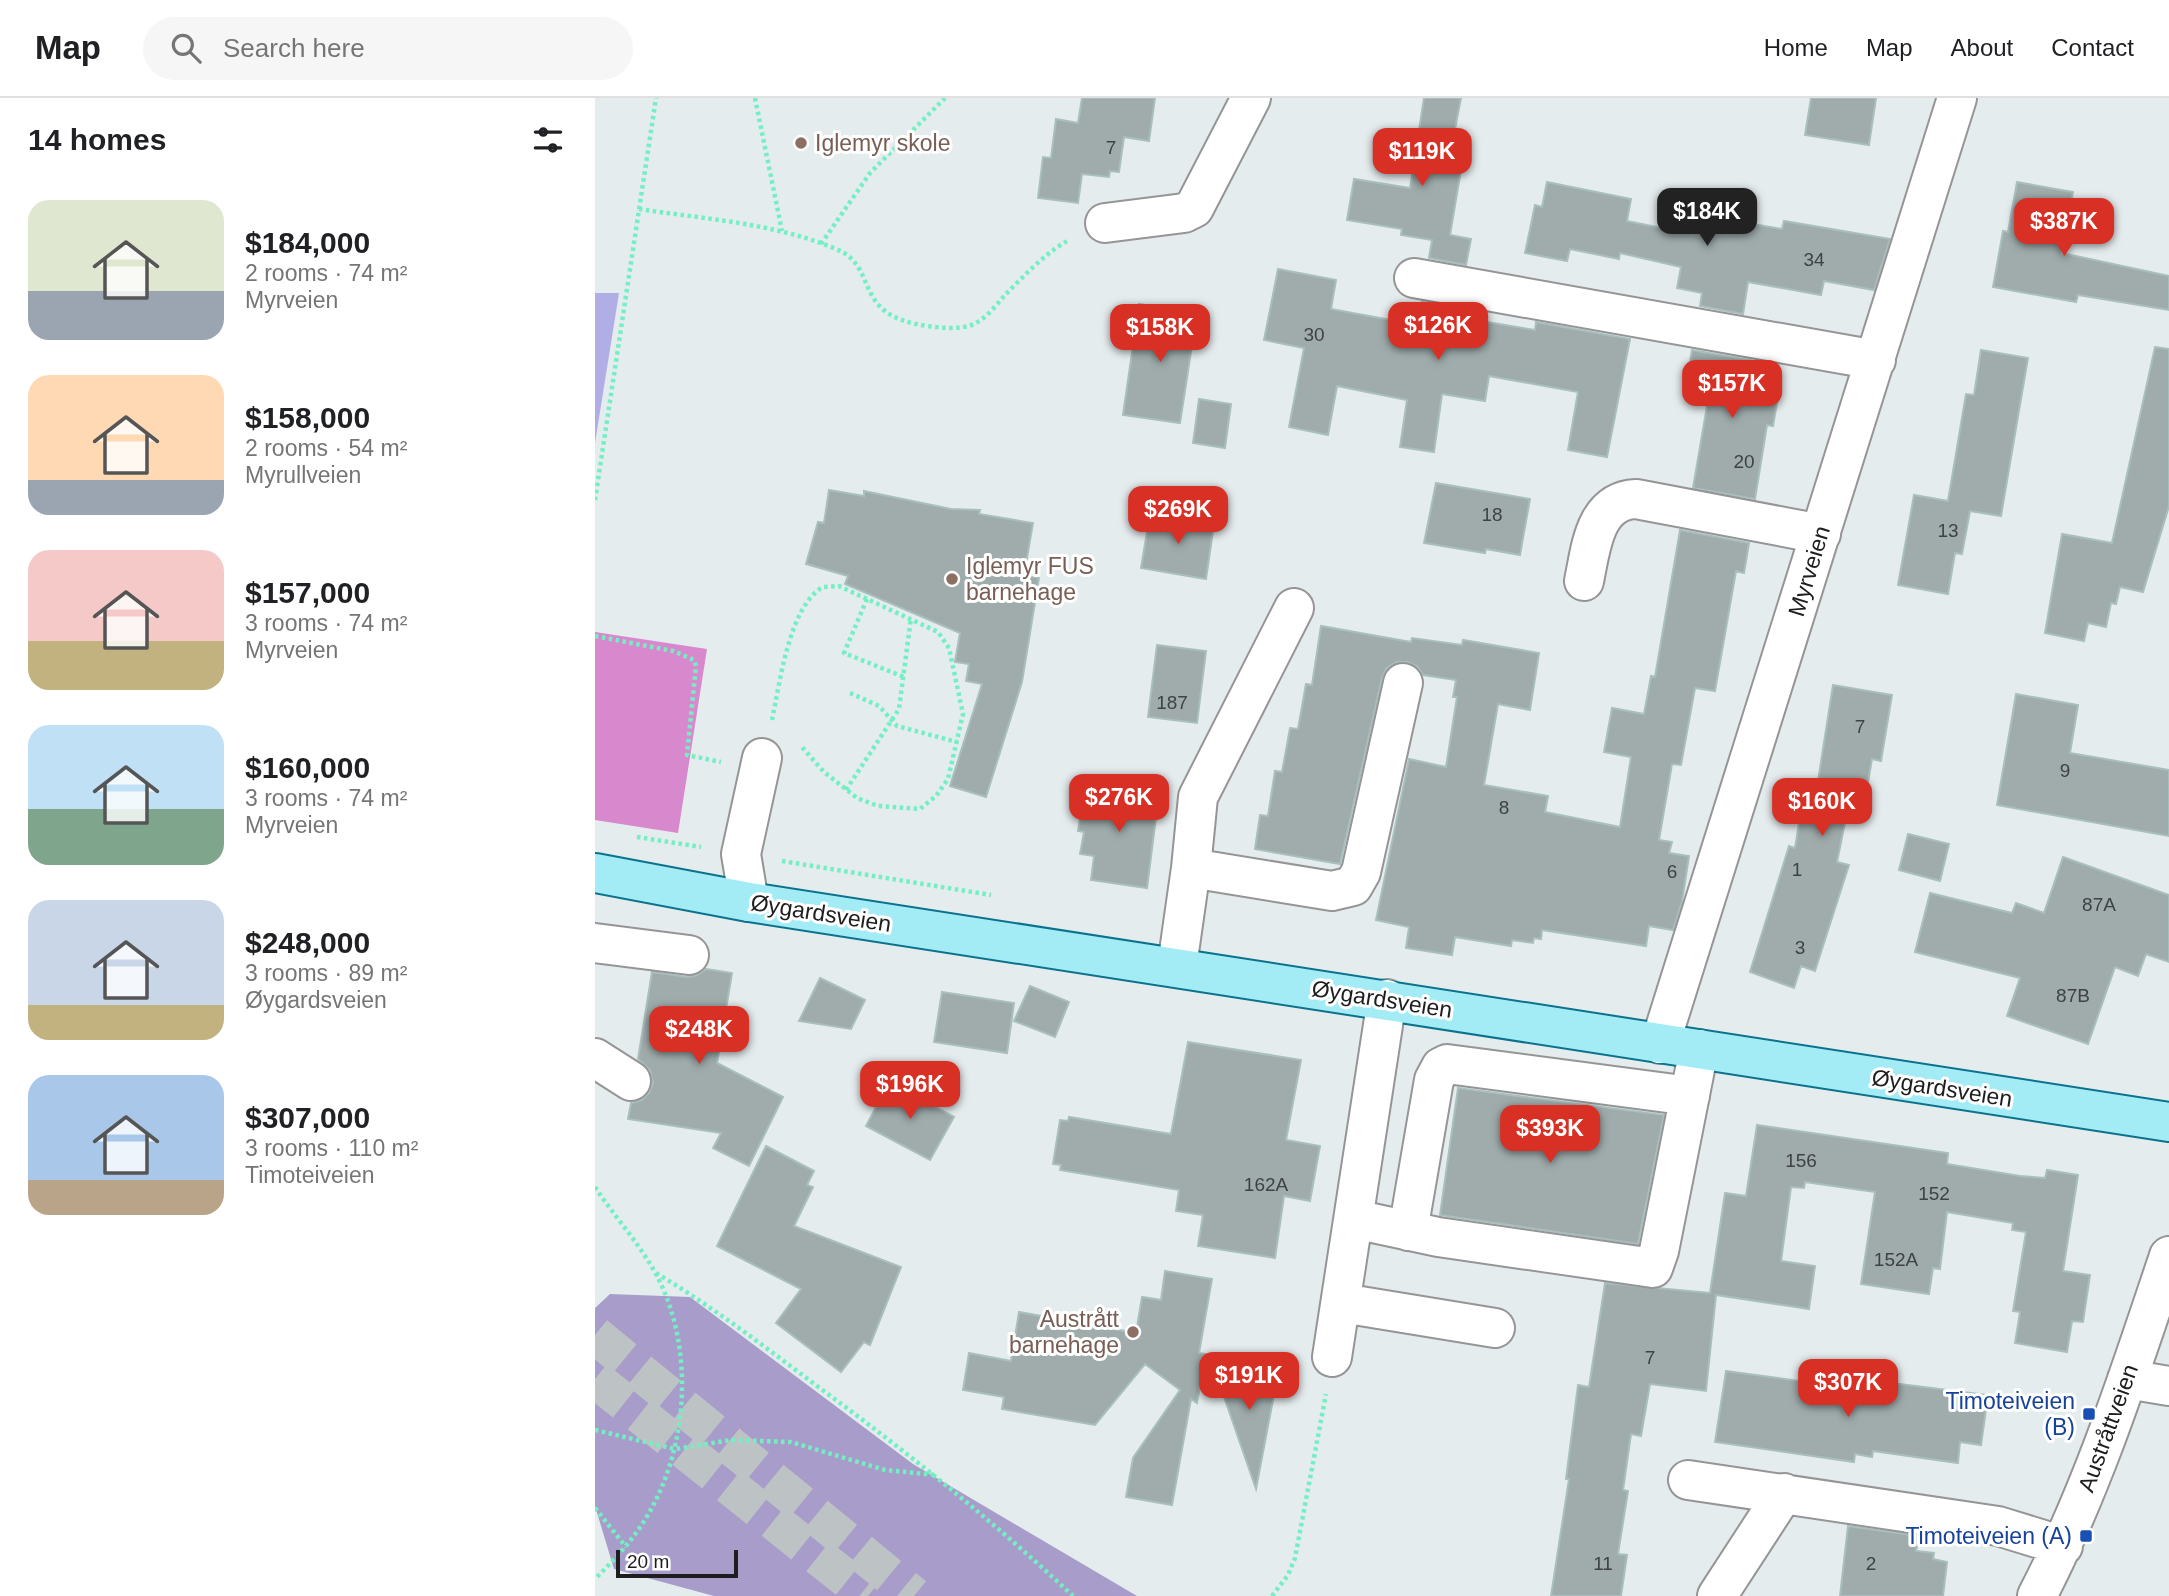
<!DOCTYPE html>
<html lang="en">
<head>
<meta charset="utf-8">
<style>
	:root { --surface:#fff; --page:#f6f6f6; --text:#202124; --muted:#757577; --line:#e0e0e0; --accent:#d93025 }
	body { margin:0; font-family:Arial,sans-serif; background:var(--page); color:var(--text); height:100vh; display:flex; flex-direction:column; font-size:26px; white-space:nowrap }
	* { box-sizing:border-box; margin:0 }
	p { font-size:23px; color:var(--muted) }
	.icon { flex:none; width:38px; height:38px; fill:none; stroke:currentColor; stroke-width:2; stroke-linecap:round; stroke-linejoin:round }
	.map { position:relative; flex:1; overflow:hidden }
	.details { display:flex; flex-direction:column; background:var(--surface); width:595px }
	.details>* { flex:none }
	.scale { position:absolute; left:21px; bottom:18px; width:122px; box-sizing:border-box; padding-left:7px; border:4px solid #1e1e1e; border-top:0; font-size:19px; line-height:24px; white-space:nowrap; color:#1e1e1e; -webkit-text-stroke:5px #fff; paint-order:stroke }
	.price { position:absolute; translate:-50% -60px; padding:0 16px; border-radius:14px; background:var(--accent); color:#fff; font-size:23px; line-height:46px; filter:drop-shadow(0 2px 4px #0008) }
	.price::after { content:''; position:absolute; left:50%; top:42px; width:21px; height:16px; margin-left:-10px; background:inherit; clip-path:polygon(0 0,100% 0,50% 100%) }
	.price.selected { background:#222; color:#fff }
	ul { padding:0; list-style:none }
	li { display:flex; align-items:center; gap:21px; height:175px; padding:0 28px }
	li span { display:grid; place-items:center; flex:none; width:196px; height:140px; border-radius:21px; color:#555 }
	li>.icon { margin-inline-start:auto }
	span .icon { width:84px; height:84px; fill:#fffc; stroke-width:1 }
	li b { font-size:30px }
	h2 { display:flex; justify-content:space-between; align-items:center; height:84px; padding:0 28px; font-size:30px }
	header { display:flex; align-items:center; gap:42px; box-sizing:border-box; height:98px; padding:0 35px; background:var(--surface); border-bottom:2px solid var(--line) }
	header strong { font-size:33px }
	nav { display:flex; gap:38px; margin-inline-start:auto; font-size:24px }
	.search { width:490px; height:63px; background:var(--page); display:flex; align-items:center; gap:18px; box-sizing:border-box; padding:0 24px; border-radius:38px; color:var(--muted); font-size:26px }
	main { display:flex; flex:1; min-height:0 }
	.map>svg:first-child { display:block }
</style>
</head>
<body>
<header>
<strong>Map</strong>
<div class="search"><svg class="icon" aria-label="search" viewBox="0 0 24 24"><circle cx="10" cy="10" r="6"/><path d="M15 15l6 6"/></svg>Search here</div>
<nav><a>Home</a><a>Map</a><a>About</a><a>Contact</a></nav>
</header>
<main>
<section class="details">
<h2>14 homes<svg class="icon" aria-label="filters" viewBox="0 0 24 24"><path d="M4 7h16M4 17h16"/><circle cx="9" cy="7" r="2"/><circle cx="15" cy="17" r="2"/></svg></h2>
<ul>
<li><span style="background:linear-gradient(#dfe7d0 65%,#9aa5b1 0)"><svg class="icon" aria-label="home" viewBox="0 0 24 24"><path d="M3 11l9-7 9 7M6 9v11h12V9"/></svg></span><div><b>$184,000</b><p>2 rooms · 74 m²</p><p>Myrveien</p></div></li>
<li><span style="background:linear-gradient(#ffd9b3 75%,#9aa5b1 0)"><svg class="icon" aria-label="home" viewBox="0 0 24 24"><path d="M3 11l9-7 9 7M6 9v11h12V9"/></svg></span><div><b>$158,000</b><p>2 rooms · 54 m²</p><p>Myrullveien</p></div></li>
<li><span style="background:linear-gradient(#f6c9c9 65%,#c2b280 0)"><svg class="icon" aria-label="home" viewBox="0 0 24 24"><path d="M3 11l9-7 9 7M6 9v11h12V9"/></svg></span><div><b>$157,000</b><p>3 rooms · 74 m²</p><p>Myrveien</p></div></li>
<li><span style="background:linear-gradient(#bfe0f5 60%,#7fa58c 0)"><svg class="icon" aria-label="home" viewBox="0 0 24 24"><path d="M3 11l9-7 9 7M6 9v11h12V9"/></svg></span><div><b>$160,000</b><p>3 rooms · 74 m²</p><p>Myrveien</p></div></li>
<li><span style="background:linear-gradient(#c9d6e8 75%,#c2b280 0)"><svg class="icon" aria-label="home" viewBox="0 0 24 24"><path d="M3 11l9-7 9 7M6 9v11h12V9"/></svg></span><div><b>$248,000</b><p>3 rooms · 89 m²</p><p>Øygardsveien</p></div></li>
<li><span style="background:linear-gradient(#a9c7e8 75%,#b9a48a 0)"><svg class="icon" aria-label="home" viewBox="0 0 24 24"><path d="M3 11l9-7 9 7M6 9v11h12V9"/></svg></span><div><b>$307,000</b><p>3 rooms · 110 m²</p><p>Timoteiveien</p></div></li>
</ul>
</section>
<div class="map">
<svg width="1574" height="1498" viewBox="0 0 1574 1498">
	<rect width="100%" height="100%" fill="#e5ecee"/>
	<path fill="#b1aee5" d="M 0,195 L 24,195 L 0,345 Z"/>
	<path fill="#a89cca" d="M 15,1196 L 95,1199 L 318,1366 L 542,1498 L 119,1498 L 19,1471 L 0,1408 L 0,1210 Z"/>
	<path fill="#d888cc" d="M 0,534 L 112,551 L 83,735 L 0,722 Z"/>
	<path fill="#a0acac" stroke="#a8bfbe" stroke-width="2" d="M 487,0 L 560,0 L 554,43 L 529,39 L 524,74 L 515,73 L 514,79 L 487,76 L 483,105 L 443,100 L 448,59 L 456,60 L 461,21 L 483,25 Z
		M 829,0 L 866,0 L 856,52 L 869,54 L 855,137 L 876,141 L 871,167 L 834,160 L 837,142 L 806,137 L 807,131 L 752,122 L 759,81 L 815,90 Z
		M 1216,0 L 1281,0 L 1274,47 L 1210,37 Z
		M 952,84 L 1036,101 L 1032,123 L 1091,135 L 1095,115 L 1187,131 L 1189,123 L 1295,141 L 1279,192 L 1229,183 L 1226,197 L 1153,184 L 1148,216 L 1105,208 L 1107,195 L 1082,190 L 1086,169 L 1025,155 L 1024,161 L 975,151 L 972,163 L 930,155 L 940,107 L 947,109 Z
		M 1422,84 L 1478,94 L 1467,155 L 1574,178 L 1574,212 L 1483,197 L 1481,204 L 1398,189 L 1408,133 L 1413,134 Z
		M 683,171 L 741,182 L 736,211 L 823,227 L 827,204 L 864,210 L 862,219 L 940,232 L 941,224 L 1035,241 L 1012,359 L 973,352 L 983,294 L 894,278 L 890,303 L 847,296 L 839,354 L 805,349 L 812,302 L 742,288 L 733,337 L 694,329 L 709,250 L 669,242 Z
		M 544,206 L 602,215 L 585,325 L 528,317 Z
		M 1560,249 L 1574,251 L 1574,408 L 1548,494 L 1525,489 L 1521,506 L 1516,505 L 1511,529 L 1493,525 L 1489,543 L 1450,535 L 1467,436 L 1517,445 Z
		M 1097,252 L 1177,266 L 1175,279 L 1186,281 L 1178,328 L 1172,327 L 1160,401 L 1098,390 L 1113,302 L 1089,298 Z
		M 1386,252 L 1433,260 L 1406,418 L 1375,413 L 1367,456 L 1360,455 L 1353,496 L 1303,487 L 1319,397 L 1353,403 L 1371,296 L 1379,297 Z
		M 604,301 L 636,306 L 630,350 L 598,345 Z
		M 841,385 L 935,401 L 925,457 L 891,451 L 890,455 L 829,445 Z
		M 234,392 L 269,398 L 269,393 L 356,411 L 385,412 L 384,416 L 438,425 L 429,477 L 444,480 L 427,584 L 391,699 L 355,688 L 387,586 L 371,583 L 374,566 L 360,564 L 365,535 L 250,486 L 253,478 L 211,466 L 223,424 L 229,425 Z
		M 555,416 L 619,426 L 611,481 L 546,470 Z
		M 1085,432 L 1154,445 L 1149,475 L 1141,473 L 1120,593 L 1100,590 L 1086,667 L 1077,666 L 1064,742 L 1077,744 L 1074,755 L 1094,758 L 1087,804 L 1078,832 L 1054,828 L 1051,848 L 947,832 L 946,841 L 939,840 L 938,845 L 917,842 L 916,848 L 860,839 L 857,857 L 811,850 L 814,829 L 781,822 L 814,661 L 851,669 L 862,599 L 858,599 L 861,582 L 828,577 L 822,568 L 812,564 L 802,564 L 792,570 L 787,580 L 745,766 L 660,751 L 665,717 L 673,718 L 680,673 L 687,674 L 695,630 L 703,631 L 711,586 L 717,587 L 726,528 L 816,544 L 817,540 L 867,547 L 868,542 L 944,555 L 935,612 L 903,606 L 889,687 L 953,698 L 950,714 L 1025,729 L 1036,659 L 1009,654 L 1017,610 L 1049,616 L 1056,578 L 1060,579 Z
		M 562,547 L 611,553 L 602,625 L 553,619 Z
		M 1238,587 L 1297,597 L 1286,663 L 1277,661 L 1270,702 L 1255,700 L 1242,764 L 1254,767 L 1220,873 L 1206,868 L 1199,890 L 1155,874 L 1194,748 L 1200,750 L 1206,712 L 1218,715 Z
		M 1421,596 L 1483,607 L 1475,655 L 1574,672 L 1574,738 L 1402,707 Z
		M 490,686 L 564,696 L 552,790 L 496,782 L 499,758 L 485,756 L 489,734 L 483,733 Z
		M 1313,736 L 1354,746 L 1345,783 L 1304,772 Z
		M 1468,759 L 1574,797 L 1574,864 L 1551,856 L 1543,878 L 1520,869 L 1493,946 L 1412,918 L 1425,880 L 1320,854 L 1335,795 L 1417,815 L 1421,805 L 1449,815 Z
		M 111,871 L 137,875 L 122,965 L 188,999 L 154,1068 L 118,1050 L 126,1035 L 33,1021 L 36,1005 L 47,1002 L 54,995 L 58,985 L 55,972 L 43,961 L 57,874 L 92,879 L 102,877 Z
		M 225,880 L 270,902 L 256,931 L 204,923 Z
		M 435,888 L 474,904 L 460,939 L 419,923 Z
		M 347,894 L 419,905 L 412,955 L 339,944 Z
		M 593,944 L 706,962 L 691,1042 L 725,1048 L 715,1103 L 689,1098 L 680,1160 L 603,1148 L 608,1117 L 581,1113 L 584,1092 L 465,1072 L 466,1067 L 458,1066 L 465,1022 L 473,1023 L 474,1019 L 576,1036 Z
		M 294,984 L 359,1019 L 335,1062 L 271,1028 Z
		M 863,990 L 1069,1017 L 1043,1146 L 845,1117 Z
		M 1162,1027 L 1353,1055 L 1352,1066 L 1425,1078 L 1450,1080 L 1452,1072 L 1483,1077 L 1468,1173 L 1495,1177 L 1488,1224 L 1477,1223 L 1472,1254 L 1420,1245 L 1425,1214 L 1418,1213 L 1431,1134 L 1417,1132 L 1418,1125 L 1352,1114 L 1345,1171 L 1338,1170 L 1334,1196 L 1266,1186 L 1280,1094 L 1210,1084 L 1209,1090 L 1196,1089 L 1186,1163 L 1220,1168 L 1214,1211 L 1121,1197 L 1111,1293 L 1055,1286 L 1046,1338 L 1036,1336 L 1028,1392 L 1033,1393 L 1023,1456 L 1032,1457 L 1026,1498 L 956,1498 L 974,1381 L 971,1381 L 983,1287 L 994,1289 L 1010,1185 L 1115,1195 L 1130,1095 L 1151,1098 Z
		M 171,1048 L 219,1073 L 212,1087 L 218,1089 L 199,1128 L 306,1169 L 275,1247 L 269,1244 L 246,1274 L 181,1225 L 206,1191 L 122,1148 Z
		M 570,1173 L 617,1181 L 604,1255 L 611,1256 L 602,1305 L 596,1301 L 577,1407 L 531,1399 L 538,1360 L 585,1292 L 550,1266 L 500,1327 L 407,1311 L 409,1299 L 368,1292 L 374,1255 L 416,1263 L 424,1214 L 541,1235 L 547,1199 L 566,1202 Z
		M 619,1270 L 682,1281 L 661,1391 Z
		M 1131,1273 L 1205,1283 L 1204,1288 L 1280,1298 L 1282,1283 L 1393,1297 L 1386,1347 L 1365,1344 L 1363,1365 L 1278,1353 L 1277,1359 L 1260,1356 L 1259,1364 L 1120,1344 Z
		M 1253,1428 L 1324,1438 L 1321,1453 L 1339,1455 L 1338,1461 L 1352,1464 L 1348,1498 L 1245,1498 Z"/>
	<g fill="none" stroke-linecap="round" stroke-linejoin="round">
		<path stroke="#bdc3c4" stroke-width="38" stroke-dasharray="38 19" stroke-linecap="butt" d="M 0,1237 L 319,1498
			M 0,1281 L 273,1498"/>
		<g stroke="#959595" stroke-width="42">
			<path id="minor" d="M 510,125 L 589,115 L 599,110 L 656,0
				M 819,180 L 1281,262
				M 989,483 C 996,450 999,403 1041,401 L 1226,436
				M 596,770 L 603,699 L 699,510
				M 154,804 L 146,756 L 167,660
				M 0,845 L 94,857
				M 582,868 L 596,770 L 737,793 L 758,788 L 766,774 L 808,585
				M 1065,946 L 1362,0
				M 0,960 L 36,983
				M 759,1121 L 843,1139 L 1058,1170 L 1064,1153 L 1104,951
				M 813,1133 L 839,982 L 846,969 L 852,966 L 1095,998
				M 747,1205 L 900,1230
				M 737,1259 L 792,901
				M 1532,1281 L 1574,1288
				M 1093,1382 L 1403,1428 L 1468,1448
				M 1122,1498 L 1189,1395
				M 1442,1498 C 1498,1390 1535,1274 1574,1158"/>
		</g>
		<g stroke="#0b728d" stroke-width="42">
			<path id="major" d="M 0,775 L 154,804 L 1574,1024"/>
		</g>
		<path stroke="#74efc3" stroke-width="4.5" stroke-dasharray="3.5 3.5" stroke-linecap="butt" d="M 160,0 L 187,133
			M 44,111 C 109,121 179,125 241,151 C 286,169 254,217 332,228 C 347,230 365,232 379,226 C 392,220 401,207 410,197 C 429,178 450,155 474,142
			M 226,146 L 275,75 L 350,0
			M 0,402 L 61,0
			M 272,501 L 249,555 L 309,579
			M 0,538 L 78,553 L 99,562 L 101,568 L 92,657 L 126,664
			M 255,595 L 284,608 L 302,628 L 362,644
			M 177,622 C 185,585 194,508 228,489 L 244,488 L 343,534 L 354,550 L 368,616 L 353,681 L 341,698 L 325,711 L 283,708 L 262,700 L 229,674 L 206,648
			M 251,692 L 304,611 L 316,520
			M 42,739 L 106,749
			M 187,763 L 396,797
			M 0,1089 C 19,1118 44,1145 61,1176 C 100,1249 94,1350 51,1420 C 37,1443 19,1462 0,1481
			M 61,1175 C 118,1209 170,1249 222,1288 C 312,1354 397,1422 478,1498
			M 0,1332 L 80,1351 L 136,1342 L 196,1344 L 290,1372 L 341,1377
			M 0,1410 L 31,1449
			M 677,1498 L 693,1477 L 700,1460 L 731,1296"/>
		<use href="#minor" stroke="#fff" stroke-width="38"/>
		<use href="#major" stroke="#a3ecf5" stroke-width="38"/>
	</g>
	<g fill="#8d6e63" stroke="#fff" stroke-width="2.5">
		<circle cx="206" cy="45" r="7"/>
		<circle cx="357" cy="481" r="7"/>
		<circle cx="538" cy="1234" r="7"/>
	</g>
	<g fill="#1a4fb4" stroke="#fff" stroke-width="2.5">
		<rect x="1487" y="1309" width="14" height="14" rx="3.5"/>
		<rect x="1484" y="1431" width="14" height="14" rx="3.5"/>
	</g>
	<g text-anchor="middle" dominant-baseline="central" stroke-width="6" stroke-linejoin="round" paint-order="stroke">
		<g font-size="19" fill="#3e4242">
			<text x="516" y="49">7</text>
			<text x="1219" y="161">34</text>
			<text x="719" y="236">30</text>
			<text x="1149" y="363">20</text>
			<text x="897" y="416">18</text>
			<text x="1353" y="432">13</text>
			<text x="577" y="604">187</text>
			<text x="1265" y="628">7</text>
			<text x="1470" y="672">9</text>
			<text x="909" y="709">8</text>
			<text x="1202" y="771">1</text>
			<text x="1077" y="773">6</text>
			<text x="1504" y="806">87A</text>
			<text x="1205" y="849">3</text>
			<text x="1478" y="897">87B</text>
			<text x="1206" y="1062">156</text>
			<text x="671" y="1086">162A</text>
			<text x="1339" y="1095">152</text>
			<text x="1301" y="1161">152A</text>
			<text x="1055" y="1259">7</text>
			<text x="1008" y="1465">11</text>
			<text x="1276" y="1465">2</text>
		</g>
		<g font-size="23" fill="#785e54" stroke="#fff" text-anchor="start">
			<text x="220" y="45">Iglemyr skole</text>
			<text x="371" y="468">Iglemyr FUS<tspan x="371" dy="26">barnehage</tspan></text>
			<text x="524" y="1221" text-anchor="end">Austrått<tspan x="524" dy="26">barnehage</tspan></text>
		</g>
		<g font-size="23" fill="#1e1e1e" stroke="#fff">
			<text transform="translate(1214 473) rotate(-73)">Myrveien</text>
			<text transform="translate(226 815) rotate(9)">Øygardsveien</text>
			<text transform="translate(787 901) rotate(9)">Øygardsveien</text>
			<text transform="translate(1347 990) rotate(9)">Øygardsveien</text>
			<text transform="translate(1513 1330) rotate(-70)">Austråttveien</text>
		</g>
		<g font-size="23" fill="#164399" stroke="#fff" text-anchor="end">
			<text x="1480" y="1303">Timoteiveien<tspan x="1480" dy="26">(B)</tspan></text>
			<text x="1477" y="1438">Timoteiveien (A)</text>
		</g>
	</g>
</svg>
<div class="scale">20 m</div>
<b class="price" style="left:827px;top:90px">$119K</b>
<b class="price selected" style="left:1112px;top:150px">$184K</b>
<b class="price" style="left:1469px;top:160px">$387K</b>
<b class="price" style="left:843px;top:264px">$126K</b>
<b class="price" style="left:565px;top:266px">$158K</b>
<b class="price" style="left:1137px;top:322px">$157K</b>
<b class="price" style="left:583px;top:448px">$269K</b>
<b class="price" style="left:524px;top:736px">$276K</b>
<b class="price" style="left:1227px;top:740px">$160K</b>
<b class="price" style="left:104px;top:968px">$248K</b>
<b class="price" style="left:315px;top:1023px">$196K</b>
<b class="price" style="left:955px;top:1067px">$393K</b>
<b class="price" style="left:654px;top:1314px">$191K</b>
<b class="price" style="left:1253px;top:1321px">$307K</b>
</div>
</main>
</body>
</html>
